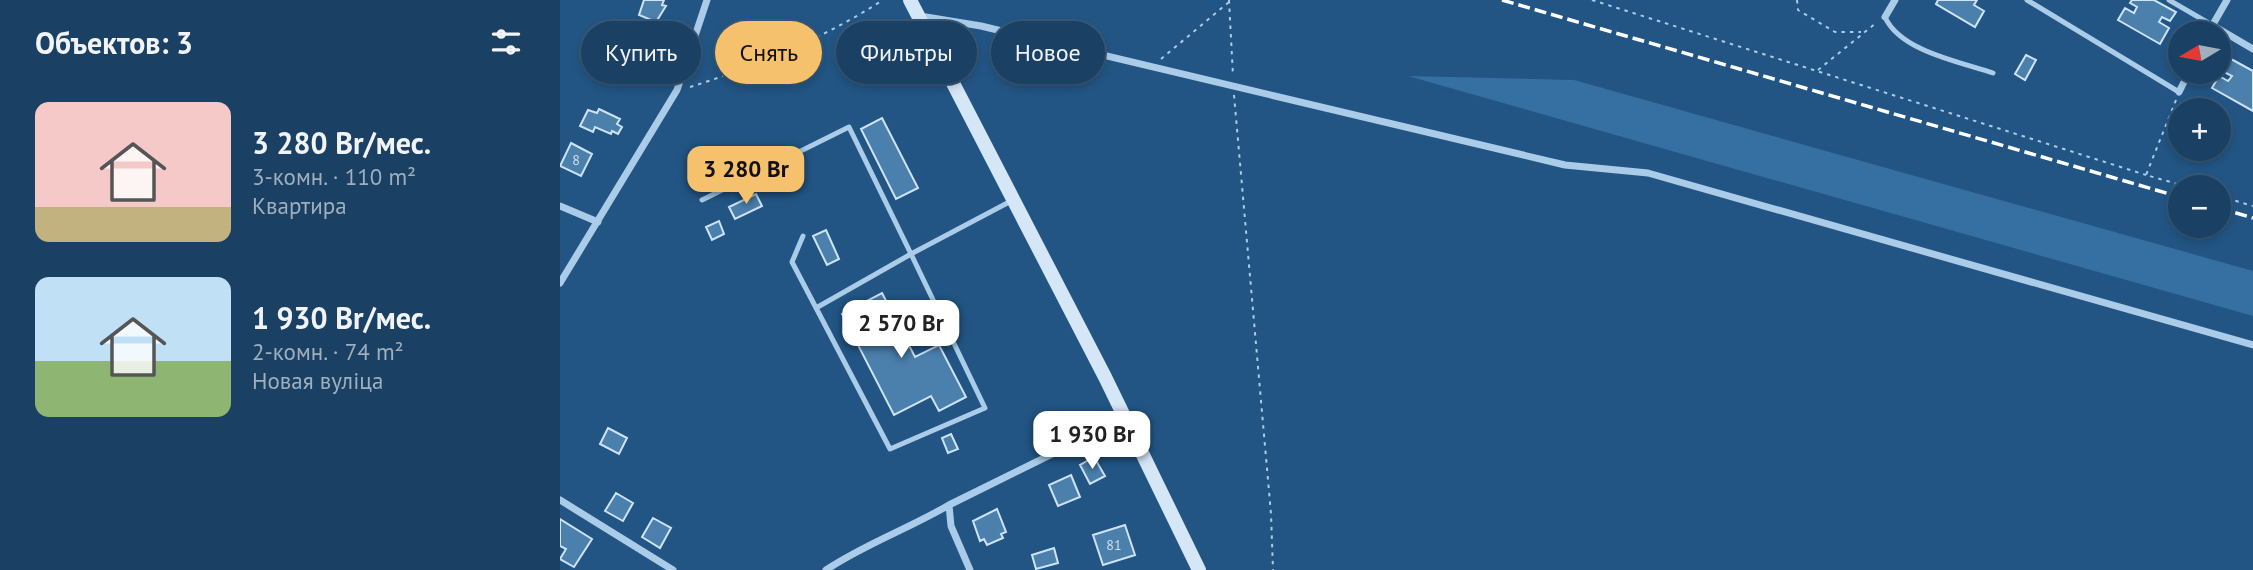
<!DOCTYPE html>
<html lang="ru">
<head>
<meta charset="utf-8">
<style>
	:root { --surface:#1a4063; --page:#234769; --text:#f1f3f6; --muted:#9fafbe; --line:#385978; --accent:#f5c16c }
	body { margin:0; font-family:"PT Sans",sans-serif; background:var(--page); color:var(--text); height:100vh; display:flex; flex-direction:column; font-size:26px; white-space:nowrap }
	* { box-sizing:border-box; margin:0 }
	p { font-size:23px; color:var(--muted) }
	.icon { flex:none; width:38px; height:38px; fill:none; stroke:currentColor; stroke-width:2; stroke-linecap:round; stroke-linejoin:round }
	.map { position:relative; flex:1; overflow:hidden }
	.details { display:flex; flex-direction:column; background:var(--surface); width:560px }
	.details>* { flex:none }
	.hud { position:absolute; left:21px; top:21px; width:665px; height:63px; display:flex; gap:14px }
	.needle { width:46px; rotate:260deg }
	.tools { position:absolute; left:1608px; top:21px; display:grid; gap:14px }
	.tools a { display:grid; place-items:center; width:63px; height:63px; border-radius:50%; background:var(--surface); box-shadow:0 4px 10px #0003,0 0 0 2px var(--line); font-size:35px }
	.price { position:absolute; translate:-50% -60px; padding:0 16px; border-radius:14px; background:#fff; color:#222; font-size:23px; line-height:46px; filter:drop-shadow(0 2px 4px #0008) }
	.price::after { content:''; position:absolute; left:50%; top:42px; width:21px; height:16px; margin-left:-10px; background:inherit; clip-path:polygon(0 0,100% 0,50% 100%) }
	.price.selected { background:var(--accent); color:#111 }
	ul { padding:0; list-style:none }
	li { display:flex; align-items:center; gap:21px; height:175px; padding:0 35px }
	li span { display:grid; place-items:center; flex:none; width:196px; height:140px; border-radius:14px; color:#555 }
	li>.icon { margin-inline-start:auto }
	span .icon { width:84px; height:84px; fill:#fffc; stroke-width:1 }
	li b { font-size:30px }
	h2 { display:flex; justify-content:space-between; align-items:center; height:84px; padding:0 35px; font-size:30px }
	.pill { padding:0 24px; border-radius:32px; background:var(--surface); box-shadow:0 4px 10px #0003,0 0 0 2px var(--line); font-size:24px; line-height:63px }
	.pill.selected { background:var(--accent); color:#111 }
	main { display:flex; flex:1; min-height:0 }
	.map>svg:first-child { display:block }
</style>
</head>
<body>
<main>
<section class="details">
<h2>Объектов: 3<svg class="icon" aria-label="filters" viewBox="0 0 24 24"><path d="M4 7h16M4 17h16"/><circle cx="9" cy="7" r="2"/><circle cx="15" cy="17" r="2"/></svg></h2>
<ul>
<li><span style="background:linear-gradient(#f6c9c9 75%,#c2b280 0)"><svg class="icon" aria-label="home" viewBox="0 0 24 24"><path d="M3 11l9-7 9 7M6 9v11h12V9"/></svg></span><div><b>3 280 Br/мес.</b><p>3-комн. · 110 m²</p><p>Квартира</p></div></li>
<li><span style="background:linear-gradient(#bfe0f5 60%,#8fb573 0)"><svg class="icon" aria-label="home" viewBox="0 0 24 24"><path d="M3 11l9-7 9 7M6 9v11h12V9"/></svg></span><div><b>1 930 Br/мес.</b><p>2-комн. · 74 m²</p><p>Новая вуліца</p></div></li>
</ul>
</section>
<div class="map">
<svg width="1693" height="570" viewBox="0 0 1693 570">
	<rect width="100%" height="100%" fill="#225584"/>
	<path fill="#366fa1" d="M 848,76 L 1014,80 L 1693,271 L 1693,316 Z"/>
	<path fill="#4b7fac" stroke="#cee4f6" stroke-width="2" d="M 84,0 L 104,0 L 102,5 L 106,6 L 96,22 L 79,15 Z
		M 1378,0 L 1417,0 L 1414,5 L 1424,11 L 1415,27 L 1376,4 Z
		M 1572,0 L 1594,0 L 1616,12 L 1610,21 L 1602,17 L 1599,22 L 1609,28 L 1600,44 L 1558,20 L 1565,8 L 1574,13 L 1577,7 L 1570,3 Z
		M 67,43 L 89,53 L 86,59 L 90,60 L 78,76 L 57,66 Z
		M 1466,55 L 1476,60 L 1465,80 L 1455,74 Z
		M 1671,59 L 1693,71 L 1693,111 L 1652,88 L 1659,76 L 1668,81 L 1672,76 L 1664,72 Z
		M 39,109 L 60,119 L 57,124 L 62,127 L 58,134 L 52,131 L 51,134 L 35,127 L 33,132 L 20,126 L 28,110 L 37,113 Z
		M 322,118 L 358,188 L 336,199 L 301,129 Z
		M 11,143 L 32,154 L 21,176 L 0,166 Z
		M 196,194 L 202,206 L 175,219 L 169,207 Z
		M 159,221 L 164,234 L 152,240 L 146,227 Z
		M 266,230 L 279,259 L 267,265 L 253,236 Z
		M 322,293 L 355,357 L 379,345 L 406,397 L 379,411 L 371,396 L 334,415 L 282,314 Z
		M 48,428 L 67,438 L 59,454 L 40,444 Z
		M 391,434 L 398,449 L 388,453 L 382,438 Z
		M 534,457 L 545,476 L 530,484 L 520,465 Z
		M 511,475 L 520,497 L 498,506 L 489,485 Z
		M 56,493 L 73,503 L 63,521 L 45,511 Z
		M 437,509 L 446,532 L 441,534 L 443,538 L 427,545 L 424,539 L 420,541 L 413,521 Z
		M 93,518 L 111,528 L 100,548 L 82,537 Z
		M 0,519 L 32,539 L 14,567 L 0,559 L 6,549 L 0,546 Z
		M 565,525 L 575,555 L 543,565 L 533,535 Z
		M 494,548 L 498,563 L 476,569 L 472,555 Z"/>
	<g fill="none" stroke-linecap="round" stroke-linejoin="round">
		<path stroke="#aacce8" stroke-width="2" stroke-dasharray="3.5 5" stroke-linecap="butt" d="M 669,0 L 673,76
			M 1032,0 L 1586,175
			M 1237,0 L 1238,10 L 1275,32 L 1301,32
			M 601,59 L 669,2
			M 1258,70 L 1316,23
			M 130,87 C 197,66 264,38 323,0
			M 674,95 L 711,514 L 713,570
			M 1616,100 L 1586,175 L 1628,187
			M 1659,196 L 1693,206"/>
		<path stroke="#aacce8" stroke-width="5" d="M 1467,0 L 1619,92
			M 1609,0 L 1652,25
			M 1325,17 C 1340,51 1400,62 1433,73
			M 142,200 L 289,127 L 351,254 L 453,200
			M 243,236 L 232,262 L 330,449 L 425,408 L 351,254 L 256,308"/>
		<path stroke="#aacce8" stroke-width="7" d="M 360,16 L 421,26 L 1005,165 L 1088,173 L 1693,345
			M 1325,17 L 1335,0
			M 1652,25 L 1693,49
			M 1648,33 L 1667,0
			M 1619,92 L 1629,72
			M 0,206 L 38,222
			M 0,283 L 117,90 L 147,0
			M 0,500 L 113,570
			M 266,570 C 305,544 348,529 389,505
			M 410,570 L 391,526 L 389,505 L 565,418"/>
		<path stroke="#d5e6f7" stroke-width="14" d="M 350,0 L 545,377 L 639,570"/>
		<path stroke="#fff" stroke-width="3.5" stroke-dasharray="12 5" stroke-linecap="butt" d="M 942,0 L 1620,197
			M 1659,208 L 1693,218"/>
	</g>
	<g text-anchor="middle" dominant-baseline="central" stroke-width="7" stroke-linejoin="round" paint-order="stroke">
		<g font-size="14" fill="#d2dfea">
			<text x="16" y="160">8</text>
			<text x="554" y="545">81</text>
		</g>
	</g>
</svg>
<div class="tools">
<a><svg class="needle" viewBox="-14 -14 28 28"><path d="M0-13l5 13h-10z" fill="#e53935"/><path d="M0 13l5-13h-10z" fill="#9fafbe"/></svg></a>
<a>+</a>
<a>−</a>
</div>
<b class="price selected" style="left:186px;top:206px">3 280 Br</b>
<b class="price" style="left:341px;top:360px">2 570 Br</b>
<b class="price" style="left:532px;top:471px">1 930 Br</b>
<div class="hud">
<a class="pill">Купить</a>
<a class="pill selected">Снять</a>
<a class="pill">Фильтры</a>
<a class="pill">Новое</a>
</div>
</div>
</main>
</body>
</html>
